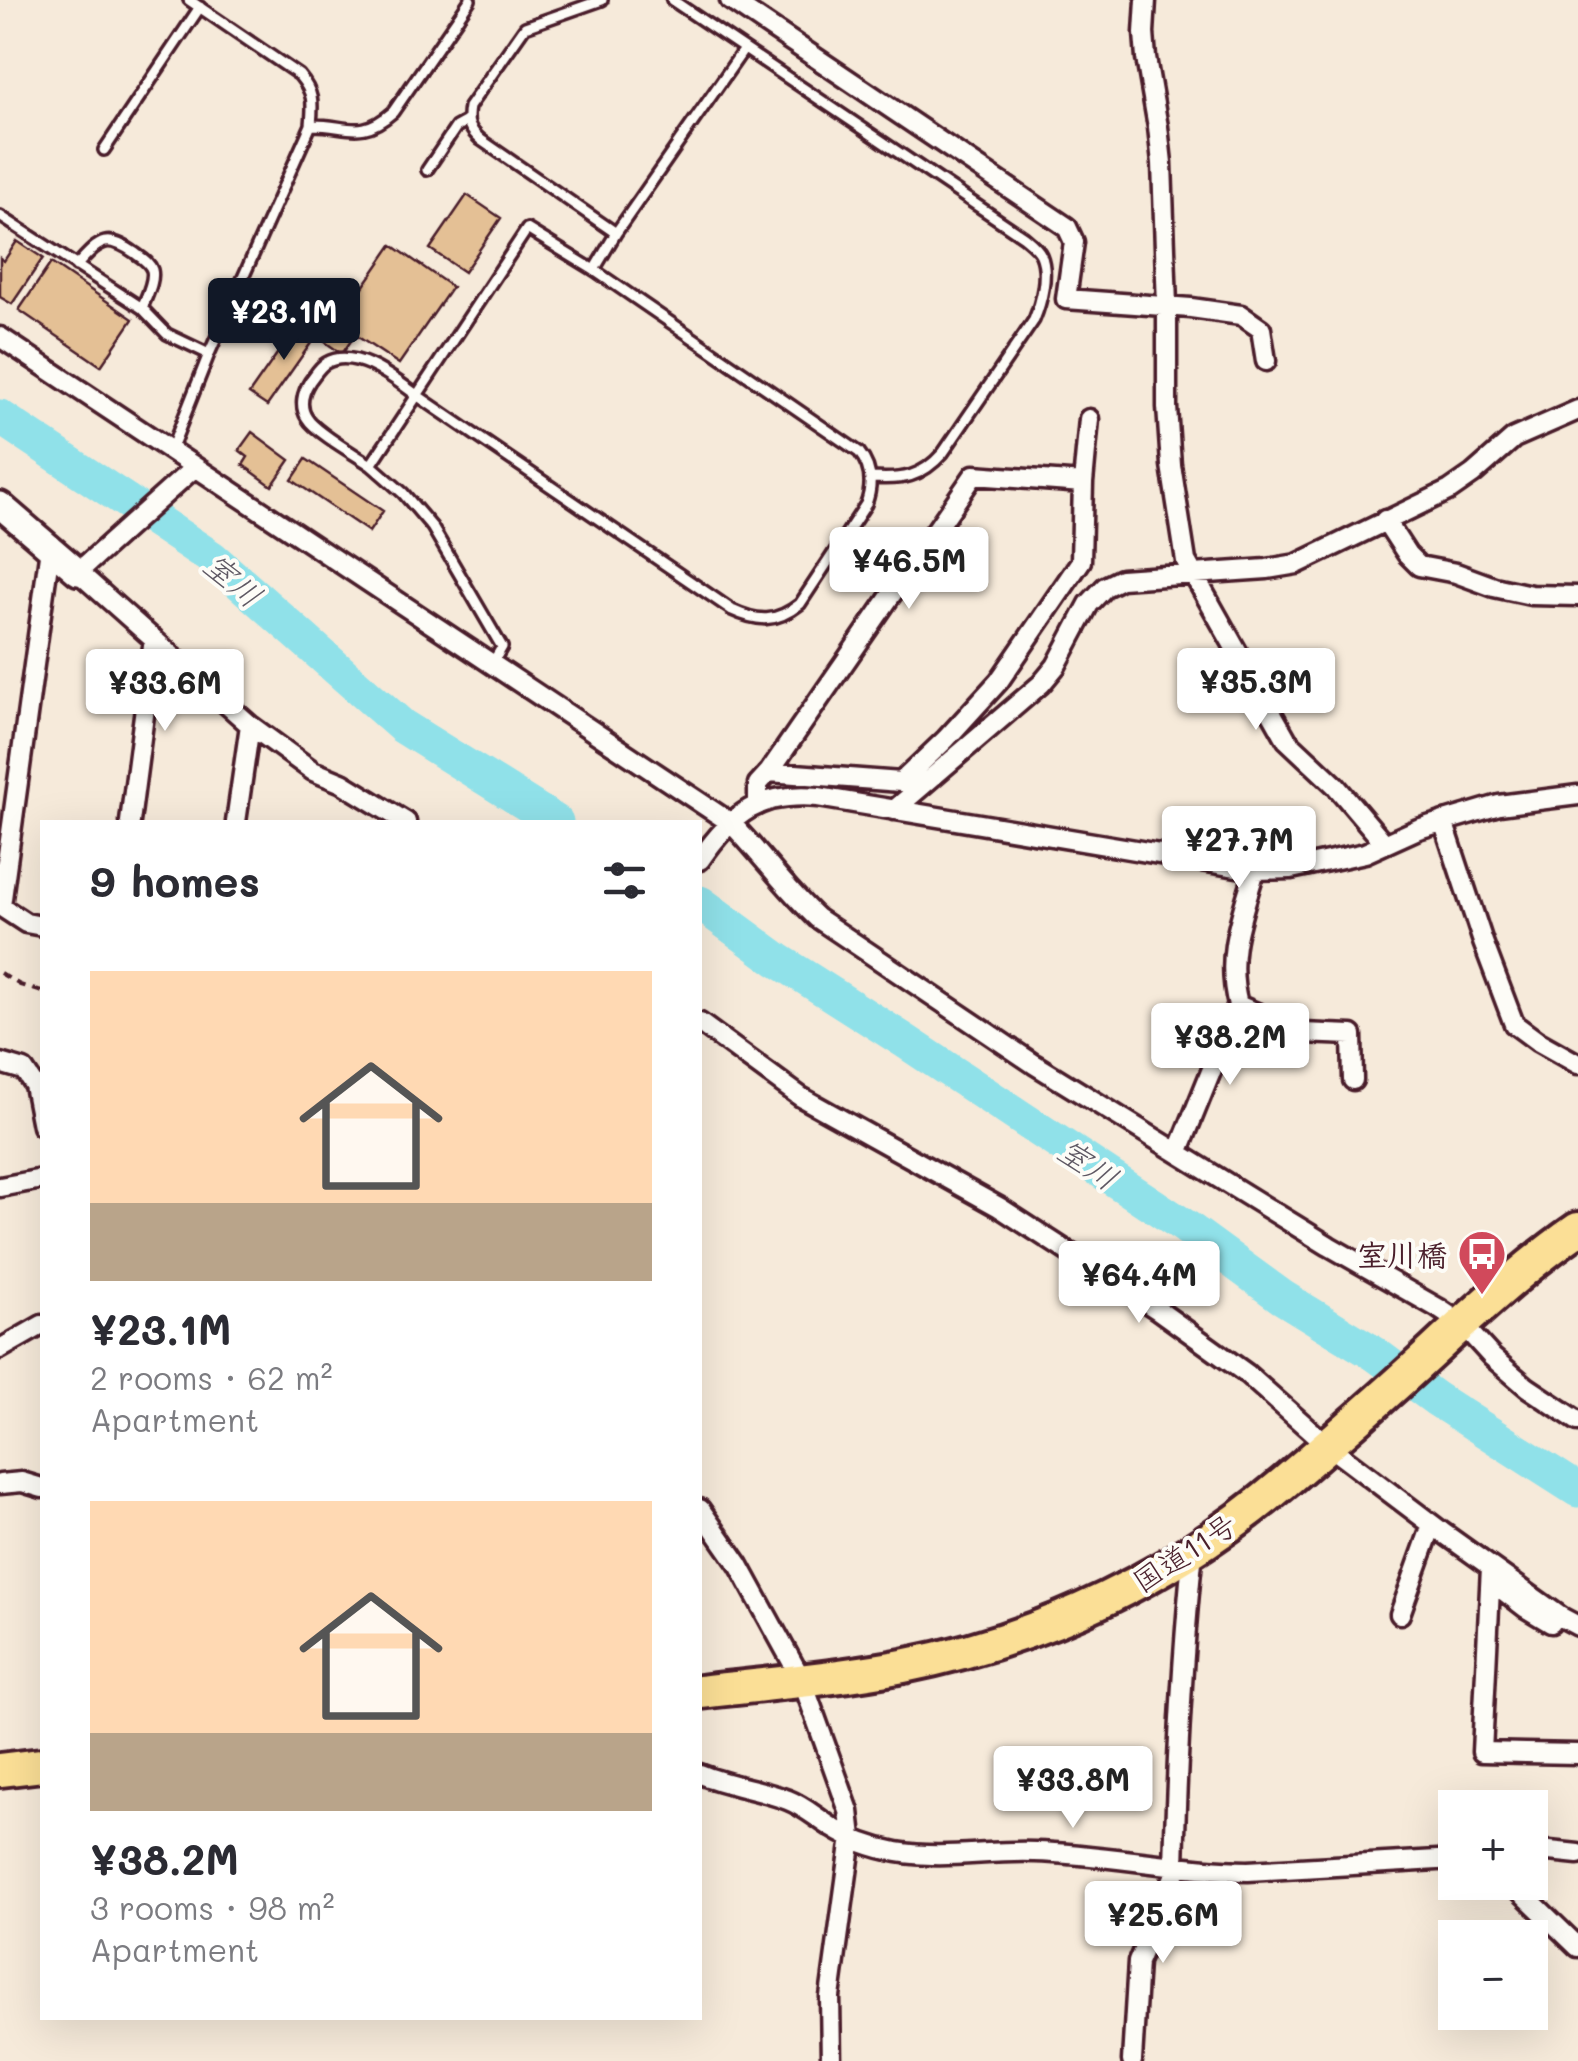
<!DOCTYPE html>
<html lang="en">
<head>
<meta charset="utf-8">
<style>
	:root { --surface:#fff; --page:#f7f7f7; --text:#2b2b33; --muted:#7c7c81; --accent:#111827 }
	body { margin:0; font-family:Mali,"Klee One",sans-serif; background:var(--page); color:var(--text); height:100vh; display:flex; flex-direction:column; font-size:38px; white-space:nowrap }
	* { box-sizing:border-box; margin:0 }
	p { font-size:32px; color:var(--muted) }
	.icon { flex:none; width:55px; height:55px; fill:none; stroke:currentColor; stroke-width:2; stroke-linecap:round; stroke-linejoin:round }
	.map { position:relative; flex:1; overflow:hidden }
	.sheet { position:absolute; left:40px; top:820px; width:662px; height:1200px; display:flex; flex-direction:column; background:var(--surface); border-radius:0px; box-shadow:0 10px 40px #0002 }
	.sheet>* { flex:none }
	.tools { position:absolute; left:1438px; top:1790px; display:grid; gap:20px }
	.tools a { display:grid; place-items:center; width:110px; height:110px; border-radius:0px; background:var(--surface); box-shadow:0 10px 40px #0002; font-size:50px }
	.price { position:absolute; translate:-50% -85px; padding:0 22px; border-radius:10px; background:#fff; color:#222; font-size:32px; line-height:65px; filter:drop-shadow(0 2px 5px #0008) }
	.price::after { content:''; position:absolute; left:50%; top:60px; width:30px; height:22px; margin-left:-15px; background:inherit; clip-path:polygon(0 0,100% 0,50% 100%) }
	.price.current { background:var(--accent); color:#fff }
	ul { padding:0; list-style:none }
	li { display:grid; align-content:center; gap:20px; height:530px; padding:0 50px }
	li span { display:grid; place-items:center; height:310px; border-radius:0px; color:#555 }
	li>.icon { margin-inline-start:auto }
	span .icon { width:180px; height:180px; fill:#fffc; stroke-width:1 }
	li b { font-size:42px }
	h2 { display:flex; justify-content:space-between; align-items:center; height:120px; padding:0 50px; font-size:42px }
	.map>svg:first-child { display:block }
</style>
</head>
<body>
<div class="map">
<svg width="1578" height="2061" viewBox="0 0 1578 2061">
	<rect width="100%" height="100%" fill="#f6eada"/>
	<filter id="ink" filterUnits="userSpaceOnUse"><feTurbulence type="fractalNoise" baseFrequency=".01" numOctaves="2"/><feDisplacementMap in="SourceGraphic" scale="20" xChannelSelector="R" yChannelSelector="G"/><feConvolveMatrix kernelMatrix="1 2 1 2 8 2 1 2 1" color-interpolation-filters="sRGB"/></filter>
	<g filter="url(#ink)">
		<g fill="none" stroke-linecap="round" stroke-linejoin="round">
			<path stroke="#90e1e9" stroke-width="35" d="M 0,417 L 212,558 L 402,726 L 556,822
				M 700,903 L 778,960 L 905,1041 L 1186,1227 L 1282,1297 L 1375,1354 L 1436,1399 L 1578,1490"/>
		</g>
		<path fill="#e4c095" stroke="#4a1f2b" stroke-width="2.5" d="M 467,195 L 501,218 L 464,272 L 430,249 Z
			M 17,241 L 43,258 L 12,304 L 0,297 L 0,258 L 4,261 Z
			M 392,245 L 452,287 L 399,364 L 355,335 L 342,354 L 325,342 Z
			M 51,263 L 133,319 L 101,366 L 19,310 Z
			M 300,321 L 318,333 L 267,406 L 249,394 Z
			M 252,432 L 290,460 L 272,486 L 243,465 L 248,457 L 239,450 Z
			M 306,459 L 383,511 L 369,532 L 292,480 Z"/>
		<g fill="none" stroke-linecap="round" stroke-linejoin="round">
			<g stroke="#4a1f2b" stroke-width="16">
				<path id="lane" d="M 602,0 L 525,27 L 469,107 C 466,123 469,129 481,140 L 616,233
					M 672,0 L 1024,237 C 1030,242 1038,248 1041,255 C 1049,274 1041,303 1034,320 L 943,453 C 921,478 902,480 871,478
					M 311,125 C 347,124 360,141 393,112 L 470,0
					M 104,150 L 200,7
					M 427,170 L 456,127 L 467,121
					M 0,216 L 142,308 L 167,334 L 209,354
					M 76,266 C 99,242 105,232 135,253 C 141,258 149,261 152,270 C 155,281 146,297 142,308
					M 594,270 L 616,233 L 744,49
					M 171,450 L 209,354 L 311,125 C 313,102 314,93 299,75 L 189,0
					M 371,465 C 356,455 315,432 307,418 C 299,406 303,392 310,381 C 315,375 319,367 326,363 C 355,346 396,380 418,396 L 732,610 C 758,622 776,623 800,604 L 866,504 C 873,485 872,468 859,452 L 594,270 L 527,229 L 371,465 L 403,493 L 432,527 L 502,647 L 492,664"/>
			</g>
			<g stroke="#4a1f2b" stroke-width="25">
				<path id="street" d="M 730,0 L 1067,227 L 1074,242 L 1066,299 L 1191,308 L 1241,315 L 1261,329 L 1266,361
					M 1146,0 L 1144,33 L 1146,58 L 1158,127 L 1162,163 L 1167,306 L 1167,407 L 1171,465 L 1186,561 L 1287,740 L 1335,785 L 1385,844
					M 0,337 L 731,823 C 761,854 786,889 817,918 L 1034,1064 L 1329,1246 L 1438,1308 L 1462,1324 L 1492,1357 L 1527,1387 L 1578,1421
					M 195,467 L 78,572 L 250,725 L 313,771 L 342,783 L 406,822
					M 1385,520 L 1407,554 L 1419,566 L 1456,573 L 1494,587 L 1531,595 L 1578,596
					M 769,772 L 901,782 L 946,739 L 999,681 L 1081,561 L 1083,483 L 1089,419
					M 758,804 L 758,784 L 769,772 L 974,475 L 1083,483
					M 894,810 L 1041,684 L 1056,666 L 1089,604 L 1105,587 L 1121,579 L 1267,569 L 1297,564 L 1450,490 L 1473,474 L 1514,438 L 1578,410
					M 1443,821 L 1483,942 L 1514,1024 L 1537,1041 L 1578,1064
					M 130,822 L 154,639
					M 236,822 L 250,725
					M 700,860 C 732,813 760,792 818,797 L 1255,870 L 1291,869 L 1365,853 L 1418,829 L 1499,805 L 1578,795
					M 1255,870 C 1241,918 1225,955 1238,1005 L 1302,1033 L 1352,1035 L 1353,1080
					M 0,906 L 26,923 L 42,926
					M 1,906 L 50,548
					M 700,1023 L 801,1097 L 999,1207 L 1158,1310 L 1247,1374 L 1327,1445 L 1442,1532 L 1561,1617 L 1578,1626
					M 0,1063 L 24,1070 L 34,1085 L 42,1126
					M 1178,1153 L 1238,1005
					M 0,1187 L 42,1179
					M 0,1349 L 42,1325
					M 0,1484 L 22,1482 L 42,1488
					M 700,1509 L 739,1565 L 802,1680 L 849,1811 L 852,1837 L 830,1997 L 831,2061
					M 1491,1567 L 1482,1752 L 1578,1754
					M 1491,1581 L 1526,1608 L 1551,1623
					M 1400,1614 L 1432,1525
					M 700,1774 C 729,1786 759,1789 788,1800 C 804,1806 818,1819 833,1828 C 852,1840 875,1848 897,1852 C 944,1860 988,1850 1035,1852 C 1106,1854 1176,1870 1248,1871 L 1455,1859
					M 1530,1849 L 1578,1854
					M 1174,1866 C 1177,1761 1182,1656 1193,1551
					M 1511,1882 L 1578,1947
					M 1132,2061 L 1138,1962 L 1178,1867"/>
			</g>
			<g stroke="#4a1f2b" stroke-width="32">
				<path id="secondary" d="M 0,505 L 78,572"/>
			</g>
			<g stroke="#4a1f2b" stroke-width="40">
				<path id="highway" d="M 700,1692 C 767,1684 836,1679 903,1666 C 1045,1638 1176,1575 1286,1481 C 1342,1433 1397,1385 1450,1335 C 1491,1298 1533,1260 1578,1229
					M 0,1770 L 42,1765"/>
			</g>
			<path stroke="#4a1f2b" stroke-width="4" stroke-dasharray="10 8" stroke-linecap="butt" d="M 0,973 L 20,985 L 42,992"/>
			<use href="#lane" stroke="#fdfcf7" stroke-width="9"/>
			<use href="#street" stroke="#fdfcf7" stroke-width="18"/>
			<use href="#secondary" stroke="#fdfcf7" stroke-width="25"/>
			<use href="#highway" stroke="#fbdf96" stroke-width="32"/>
		</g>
	</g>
	<defs>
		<g id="bus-pin" transform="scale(2.5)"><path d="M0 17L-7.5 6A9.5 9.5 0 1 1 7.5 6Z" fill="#d1495b" stroke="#fdfcf7"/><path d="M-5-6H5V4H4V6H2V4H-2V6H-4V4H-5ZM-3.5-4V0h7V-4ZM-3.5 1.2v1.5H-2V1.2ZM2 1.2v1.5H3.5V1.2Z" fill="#fff"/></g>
	</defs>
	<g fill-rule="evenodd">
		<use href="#bus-pin" x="1482" y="1254"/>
	</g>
	<g text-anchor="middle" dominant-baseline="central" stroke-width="8" stroke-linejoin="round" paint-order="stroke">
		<g font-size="30" font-weight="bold" fill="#4a1f2b" stroke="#fdfcf7" text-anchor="end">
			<text x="1447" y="1254">室川橋</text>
		</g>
		<g font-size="30" fill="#4a1f2b" stroke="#fdfcf7">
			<text transform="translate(1184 1552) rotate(-33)">国道11号</text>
		</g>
		<g font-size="32" font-style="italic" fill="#5f5964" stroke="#fdfcf7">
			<text transform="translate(234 579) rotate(40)">室川</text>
			<text transform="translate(1089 1163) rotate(34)">室川</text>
		</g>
	</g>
</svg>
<div class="tools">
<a>+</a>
<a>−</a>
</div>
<b class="price current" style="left:284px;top:363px">¥23.1M</b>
<b class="price" style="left:909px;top:612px">¥46.5M</b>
<b class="price" style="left:1256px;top:733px">¥35.3M</b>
<b class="price" style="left:165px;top:734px">¥33.6M</b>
<b class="price" style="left:1239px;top:891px">¥27.7M</b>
<b class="price" style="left:1230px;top:1088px">¥38.2M</b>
<b class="price" style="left:1139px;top:1326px">¥64.4M</b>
<b class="price" style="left:1073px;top:1831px">¥33.8M</b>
<b class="price" style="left:1163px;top:1966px">¥25.6M</b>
<section class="sheet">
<h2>9 homes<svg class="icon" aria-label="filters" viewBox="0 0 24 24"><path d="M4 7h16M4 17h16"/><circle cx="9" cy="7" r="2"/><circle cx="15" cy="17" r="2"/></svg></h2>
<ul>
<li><span style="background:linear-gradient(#ffd9b3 75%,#b9a48a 0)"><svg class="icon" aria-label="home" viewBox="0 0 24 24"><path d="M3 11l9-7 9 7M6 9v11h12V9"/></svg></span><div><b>¥23.1M</b><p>2 rooms · 62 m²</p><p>Apartment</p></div></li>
<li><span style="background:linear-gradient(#ffd9b3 75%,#b9a48a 0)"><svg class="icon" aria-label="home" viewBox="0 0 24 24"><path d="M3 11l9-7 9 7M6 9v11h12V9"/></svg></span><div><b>¥38.2M</b><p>3 rooms · 98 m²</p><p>Apartment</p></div></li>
</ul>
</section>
</div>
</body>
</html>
